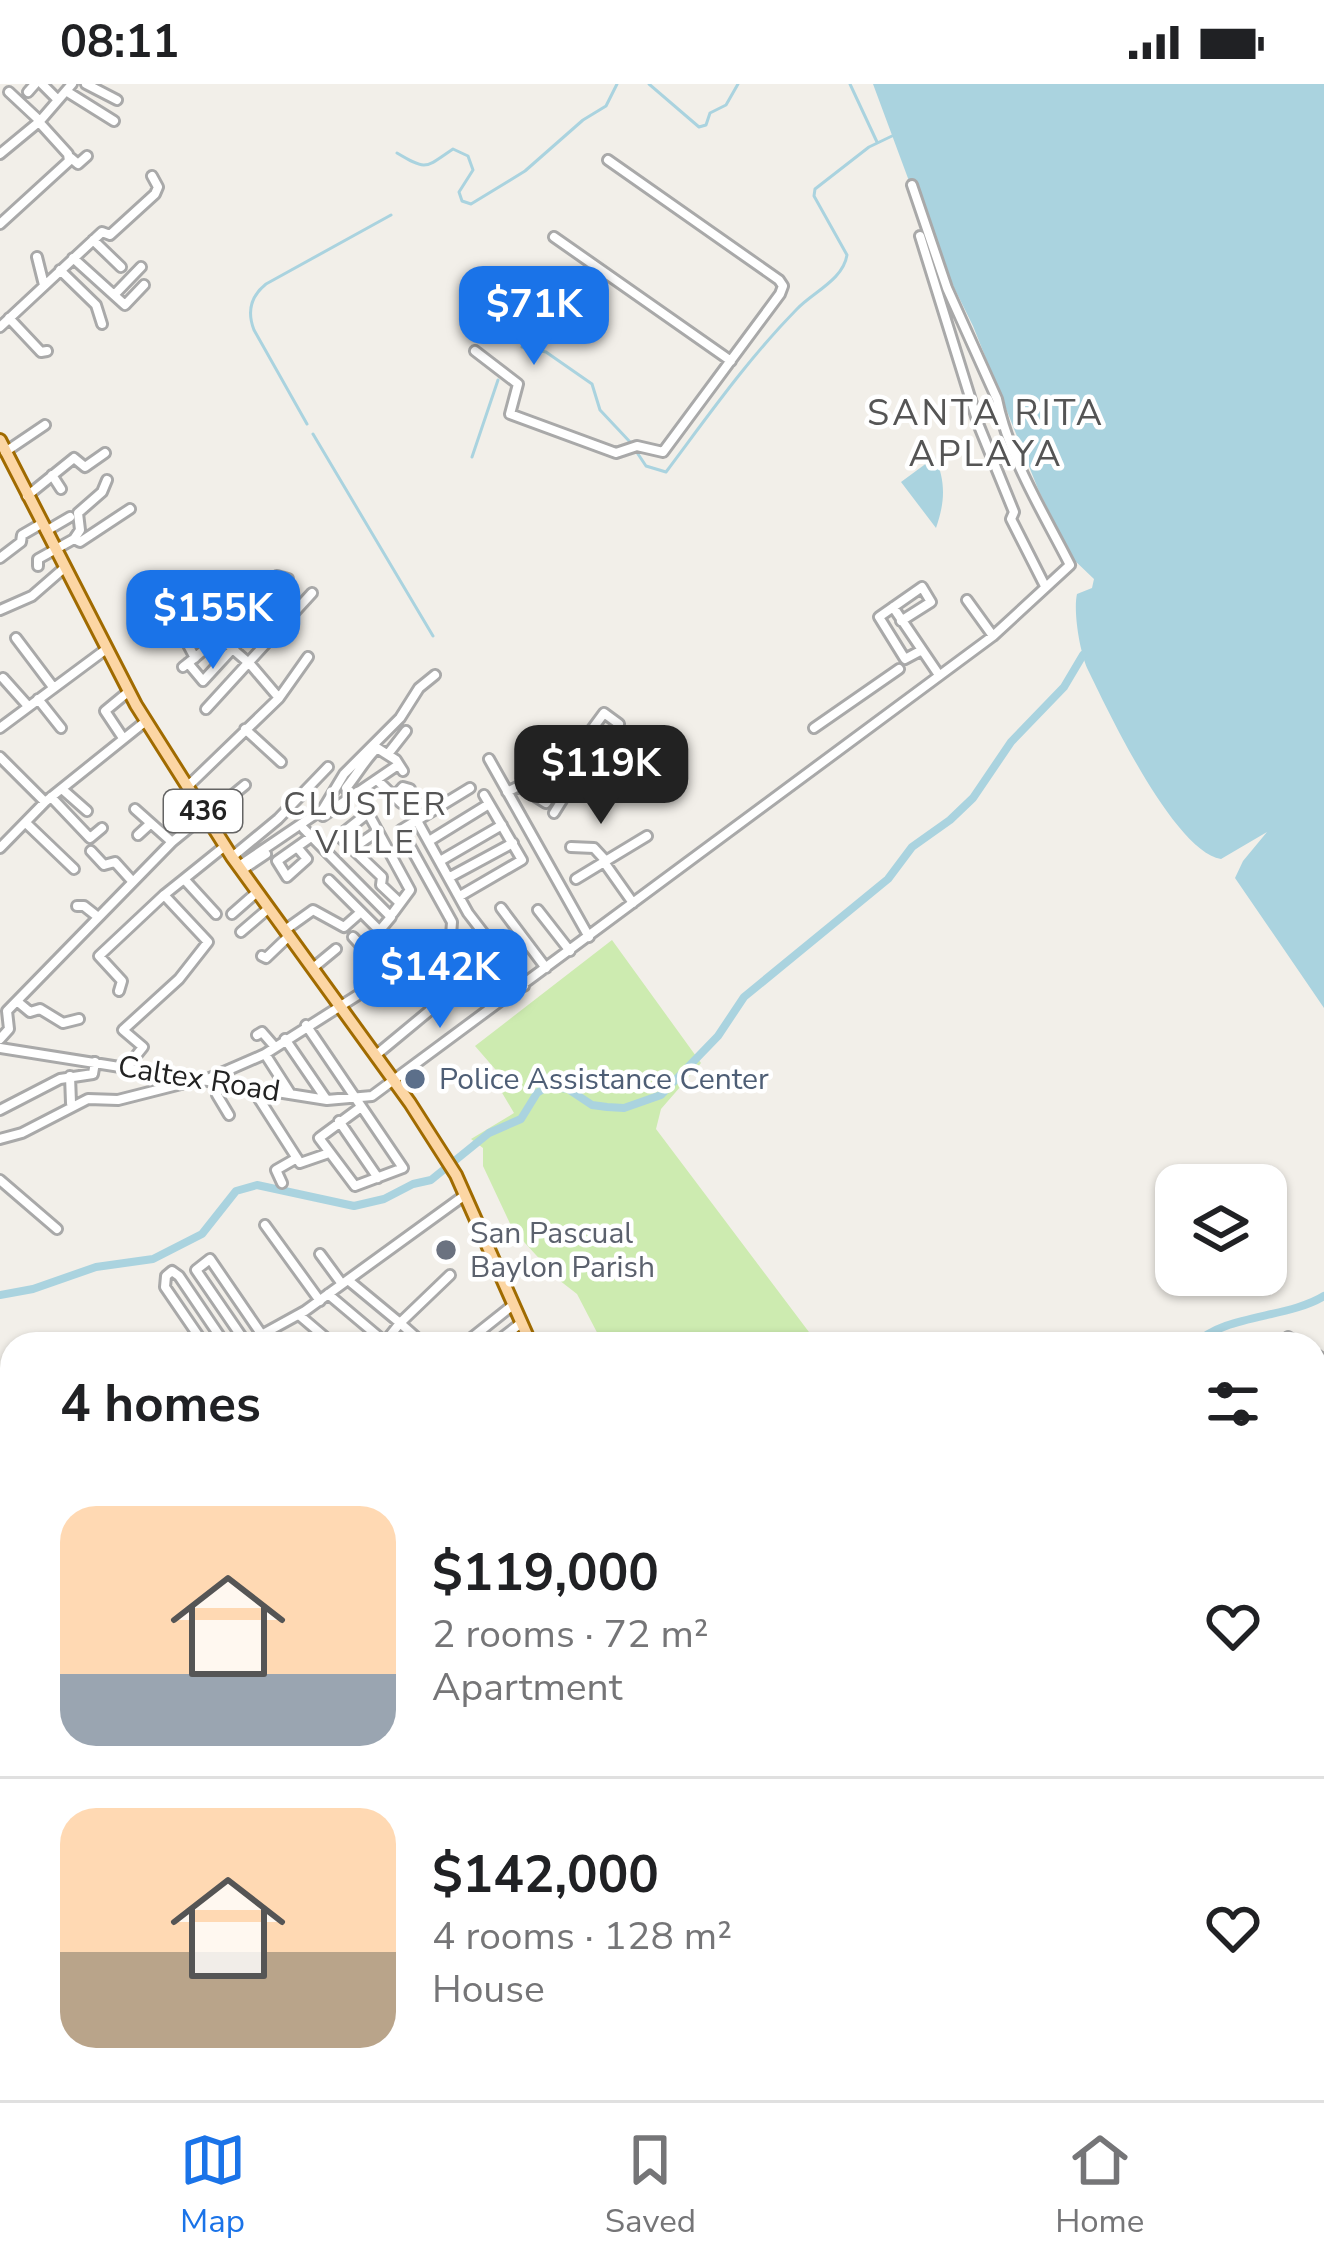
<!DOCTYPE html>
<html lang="en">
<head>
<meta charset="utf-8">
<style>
	:root { --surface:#fff; --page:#f6f6f6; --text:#202124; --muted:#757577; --line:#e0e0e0; --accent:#1a73e8 }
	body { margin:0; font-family:"Nunito Sans",sans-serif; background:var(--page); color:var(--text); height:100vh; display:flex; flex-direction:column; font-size:45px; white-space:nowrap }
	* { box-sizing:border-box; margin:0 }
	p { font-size:39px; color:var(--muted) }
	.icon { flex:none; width:66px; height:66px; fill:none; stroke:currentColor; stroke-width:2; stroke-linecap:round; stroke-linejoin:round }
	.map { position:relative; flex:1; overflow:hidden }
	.details { position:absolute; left:0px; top:1248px; width:1326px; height:768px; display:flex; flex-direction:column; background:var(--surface); border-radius:36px 36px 0 0; box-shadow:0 3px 9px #0004 }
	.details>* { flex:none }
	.controls { position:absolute; left:1155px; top:1080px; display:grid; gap:24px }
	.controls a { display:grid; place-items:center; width:132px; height:132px; border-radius:24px; background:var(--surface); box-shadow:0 3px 9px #0004; font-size:60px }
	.price { position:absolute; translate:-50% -102px; padding:0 27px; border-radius:24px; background:var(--accent); color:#fff; font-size:39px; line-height:78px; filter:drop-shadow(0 3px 6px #0008) }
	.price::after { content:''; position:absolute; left:50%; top:72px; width:36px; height:27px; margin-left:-18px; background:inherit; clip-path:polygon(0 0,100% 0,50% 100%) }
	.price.current { background:#222; color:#fff }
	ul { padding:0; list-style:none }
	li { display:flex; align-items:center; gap:36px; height:300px; padding:0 60px }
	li+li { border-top:3px solid var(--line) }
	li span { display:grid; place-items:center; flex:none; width:336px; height:240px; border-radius:36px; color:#555 }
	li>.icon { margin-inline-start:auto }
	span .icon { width:144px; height:144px; fill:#fffc; stroke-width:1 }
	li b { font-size:51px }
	h2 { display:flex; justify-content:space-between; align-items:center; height:144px; padding:0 60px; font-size:51px }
	.status { display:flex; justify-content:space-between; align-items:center; height:84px; padding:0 60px; background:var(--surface); direction:ltr }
	.status svg { height:33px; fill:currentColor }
	.tab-bar { display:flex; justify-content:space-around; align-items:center; height:168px; border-top:3px solid var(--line); background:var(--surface); font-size:33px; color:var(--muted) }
	.tab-bar a { display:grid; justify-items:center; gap:6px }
	.tab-bar .current { color:var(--accent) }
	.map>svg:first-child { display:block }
</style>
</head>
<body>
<div class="status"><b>08:11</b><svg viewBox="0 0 49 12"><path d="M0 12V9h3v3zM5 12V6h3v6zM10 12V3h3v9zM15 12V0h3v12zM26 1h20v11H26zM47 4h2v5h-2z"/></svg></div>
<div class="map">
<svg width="1324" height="2016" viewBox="0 0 1324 2016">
	<rect width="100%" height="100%" fill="#f2efe9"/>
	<path fill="#cdebb0" d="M 612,856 L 701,979 L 661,1025 L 656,1045 L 818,1260 L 603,1260 L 577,1210 L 559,1196 L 513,1146 L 483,1082 L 483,1064 L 471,1055 L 514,1029 L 501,1007 L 508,1000 L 475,962 Z"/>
	<path fill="#aad3df" d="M 873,0 L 1324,0 L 1324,924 L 1235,794 L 1243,777 L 1267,748 L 1221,775 C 1174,767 1109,629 1088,586 C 1080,569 1073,528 1077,510 L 1092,504 L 1094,495 L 1072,474 L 1038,405 L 973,242 L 932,159 Z
		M 935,373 C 946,398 945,418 936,444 L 901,398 Z"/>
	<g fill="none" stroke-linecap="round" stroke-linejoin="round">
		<path stroke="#aad3df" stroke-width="3" d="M 649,0 L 699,43 L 706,41 L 710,29 L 726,21 L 738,0
			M 850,0 L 877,58
			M 397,69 C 427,87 425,84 453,65 L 468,72 L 473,86 L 459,108 L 462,117 L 471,120 L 525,87 L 583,36 L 606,22 L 617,0
			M 522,263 L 546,268 L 592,300 L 600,326 L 631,359
			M 307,340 L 254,246 C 247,228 251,212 266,200 L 391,131
			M 313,350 L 433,552
			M 636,367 L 646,382 L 666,388 C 708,332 747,276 797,225 C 813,208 843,196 847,171 L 814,112 L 815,105 L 869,63 L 892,52
			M 472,373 L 498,296
			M 874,2016 L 893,2004"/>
		<path stroke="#aad3df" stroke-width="8" d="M 0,1211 L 33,1205 L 96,1183 L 153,1175 L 202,1150 L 236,1107 L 257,1101 L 354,1122 L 384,1115 L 413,1100 L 431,1096 L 489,1049 L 521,1035 L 537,1009 L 548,1002 L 568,1005 L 592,1021 L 607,1023 L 624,1024 L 661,1011 L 718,952 L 744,913 L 888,795 L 912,763 L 950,736 L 973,714 L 1011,658 L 1064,603 L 1083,571
			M 1196,1260 C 1222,1231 1289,1234 1324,1212
			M 97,2016 L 102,2004"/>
		<g stroke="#a9a9a9" stroke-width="14">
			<path id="minor" d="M 42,0 L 58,16
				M 86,0 L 117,16
				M 66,7 L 114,37
				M 9,8 L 40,37
				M 28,8 L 35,0
				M 0,70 L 40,37 L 72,0
				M 71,74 L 78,80 L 87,72
				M 0,140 L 69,77 L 68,70 L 39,38
				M 920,152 L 979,342 L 1014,428 L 1011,435 L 1045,502
				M 554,153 L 731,277
				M 93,156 L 121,183
				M 37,173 L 44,201
				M 73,174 L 125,221 L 144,201
				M 60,186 L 96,221 L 102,240
				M 115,210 L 141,183
				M 9,234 L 41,268 L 47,267
				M 0,243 L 102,148 L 110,151 L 155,110 L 158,103 L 152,92
				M 475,267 L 518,300 L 510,330 L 616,369 L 637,362 L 663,368 L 780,210 L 783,202 L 779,196 L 608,76
				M 5,368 L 45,341
				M 52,391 L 61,405
				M 27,412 L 74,374 L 85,383 L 105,369
				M 46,447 L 70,433
				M 74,455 L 80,458 L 130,425
				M 0,474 L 21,458 L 22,451 L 41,440
				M 38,482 L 38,475 L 74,455 L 80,446 L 78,429 L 102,408 L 107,396
				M 204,500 L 224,525 L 224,538 L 230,544
				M 967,516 L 993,552
				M 893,523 L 939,591
				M 0,526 L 32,512 L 63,485
				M 901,537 L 931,518 L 922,503 L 879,533 L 905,575 L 920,567
				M 179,544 L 195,574
				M 16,554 L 53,603
				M 183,583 C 219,556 246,524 277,492 L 288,495 L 289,503 L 203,597 L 188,579
				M 3,594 L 28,622
				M 279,614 L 308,573
				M 38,615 L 61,644
				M 206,625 L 312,509
				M 0,644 L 105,566
				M 814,644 L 899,585
				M 245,645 L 281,678
				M 123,654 L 105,627 L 128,608
				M 388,670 L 406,647
				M 0,673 L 45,718 L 0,764
				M 489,675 L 589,853
				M 377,696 L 401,719
				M 188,702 L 279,614 L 250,580 L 221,555
				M 62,705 L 87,727
				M 357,708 L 368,729
				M 507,708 L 519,702 L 546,719 L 573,677 L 573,671 L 604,629 L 619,640 L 588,683 L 582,684 L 554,729
				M 51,713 L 90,754 L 102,744
				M 350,713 L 346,704 C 358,689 364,677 377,664 L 396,676 L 403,687
				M 394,713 L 403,703 L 410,705
				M 45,718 L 146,637
				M 135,725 L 172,758
				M 323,732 L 398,681
				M 206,733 L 245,701
				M 416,735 L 468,829 L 524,902
				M 26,739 L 74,785
				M 304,745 L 391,833 L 364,865 L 353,853
				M 138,751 L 150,740
				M 429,757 L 489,720
				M 297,763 L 307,775 L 287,793 L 277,777 L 311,753
				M 571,763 L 594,764 L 606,777
				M 352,765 L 378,747
				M 91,767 L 104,781 L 115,778 L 133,798
				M 232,773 L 278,735 L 328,683
				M 440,777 L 502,741
				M 604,778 L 647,752
				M 239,782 L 323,725 L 344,690 L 400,634 L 419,604 L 435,591
				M 242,786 L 266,770
				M 450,793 L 513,759
				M 184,795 L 225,762
				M 576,795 L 604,778 L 633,819
				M 329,796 L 380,847
				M 460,812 L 522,776 L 484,711
				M 77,822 L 84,822 L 98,833
				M 501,824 L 546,884
				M 538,826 L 570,867
				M 393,829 L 410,806 L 368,729 L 339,752 L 382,793 L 381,801 L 400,819
				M 232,830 L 257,808
				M 285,846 L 313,826 L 344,843 L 361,828
				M 241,848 L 269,824
				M 262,872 L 266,874 L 289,852
				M 481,874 L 510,912
				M 313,884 L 336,865
				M 119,907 L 122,897 L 99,872 L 164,811
				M 18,918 L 30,928 L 40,925 L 63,939 L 79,935
				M 306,941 L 403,1084 L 355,1102 L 319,1054 L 361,1023
				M 257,951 L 262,948 L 275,963
				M 0,955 L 9,945 L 7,927 L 172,758 L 205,731
				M 285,955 L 326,1015
				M 0,964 L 327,1016 L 372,1012 L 993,552 L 1070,481 C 1043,428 1009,374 997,315 L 947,204 L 912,101
				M 376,971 L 475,889
				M 127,983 L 143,963 L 123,946 L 179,895 L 208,858 L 164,811 L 184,795 L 216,830
				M 70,992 L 71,1019
				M 203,997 L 265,970
				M 219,1001 L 217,1011 L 229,1031
				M 254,1007 L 300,1079 L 329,1069
				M 290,1009 L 265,970 L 451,852 L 452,838 L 401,746 L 470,704
				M 0,1026 L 60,995 L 93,990 L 95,978
				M 339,1037 L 378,1094
				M 0,1055 L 22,1049 L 88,1015 L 118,1016 L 185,999
				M 0,1096 L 57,1145
				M 282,1099 L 276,1086 L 297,1074
				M 265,1141 L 320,1217
				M 320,1170 L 342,1200
				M 328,1210 L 385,1258 L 400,1239 L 348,1196
				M 299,1231 L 333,1260
				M 264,1250 L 278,1260
				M 418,1255 L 400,1239 L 450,1191
				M 246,1259 L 196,1186 L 210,1175 L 262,1251
				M 204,1260 L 165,1203 L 166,1192 L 172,1187 L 179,1192 L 225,1260
				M 245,1260 L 305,1227 L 465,1111
				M 464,1260 L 513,1221
				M 494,1260 L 521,1239
				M 1283,1260 L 1288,1253 L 1300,1260
				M 1314,1269 L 1324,1276
				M 0,1388 L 12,1381
				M 1314,1484 L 1324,1489
				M 0,1654 L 12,1661
				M 0,1816 L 12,1815
				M 0,1857 L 12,1865
				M 0,1881 L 12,1876
				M 0,1888 L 12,1895
				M 494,2004 L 512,2016
				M 567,2004 L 577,2016
				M 642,2004 L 661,2016
				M 699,2004 L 718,2016
				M 757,2004 L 776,2016
				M 804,2004 L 823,2016
				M 864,2004 L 877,2011
				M 1028,2004 L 1039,2016
				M 1088,2004 L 1105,2016
				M 1139,2004 L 1143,2016
				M 1280,2004 L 1292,2016
				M 302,2016 L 310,2004
				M 447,2016 L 456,2004
				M 836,2016 L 844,2004
				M 926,2016 L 934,2004
				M 1114,2016 L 1121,2004
				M 1220,2016 L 1231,2004
				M 1272,2016 L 1274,2013"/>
		</g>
		<g stroke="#a06b00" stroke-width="16">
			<path id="major" d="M 0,356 L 136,621 L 232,773 L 410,1019 L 456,1091 L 531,1260
				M 0,2003 L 12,1987
				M 962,2004 L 972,2016"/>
		</g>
		<use href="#minor" stroke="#fff" stroke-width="8"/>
		<use href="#major" stroke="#fcd6a4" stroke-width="10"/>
	</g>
	<circle fill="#5c6f8a" stroke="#fff" stroke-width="4.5" cx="415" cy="995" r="12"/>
	<circle fill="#6b7280" stroke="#fff" stroke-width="4.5" cx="446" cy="1166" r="12"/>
	<g text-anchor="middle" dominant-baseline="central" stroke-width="9" stroke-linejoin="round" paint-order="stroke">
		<rect fill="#fff" stroke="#646464" stroke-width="3" x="164" y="706" width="78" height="42" rx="9"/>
		<g font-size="27" font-weight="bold" fill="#222">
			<text x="203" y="727">436</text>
		</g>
		<g font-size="30" fill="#222" stroke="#fff">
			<text transform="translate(199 995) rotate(9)">Caltex Road</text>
		</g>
		<g font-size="30" fill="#4e5e75" stroke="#fff" text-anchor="start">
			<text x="439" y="995">Police Assistance Center</text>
		</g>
		<g font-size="30" fill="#5b616d" stroke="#fff" text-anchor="start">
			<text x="470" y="1149">San Pascual<tspan x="470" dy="34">Baylon Parish</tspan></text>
		</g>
		<g font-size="33" letter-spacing="3" fill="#555" stroke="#fff">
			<text x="366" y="720">CLUSTER<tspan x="366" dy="38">VILLE</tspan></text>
		</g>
		<g font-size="36" letter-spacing="3" fill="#555" stroke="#fff">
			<text x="986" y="329">SANTA RITA<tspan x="986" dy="41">APLAYA</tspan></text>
		</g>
	</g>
</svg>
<div class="controls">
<a><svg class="icon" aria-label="layers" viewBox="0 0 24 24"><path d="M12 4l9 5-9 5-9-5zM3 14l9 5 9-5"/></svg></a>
</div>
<b class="price" style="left:534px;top:284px">$71K</b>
<b class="price" style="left:213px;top:588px">$155K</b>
<b class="price current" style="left:601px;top:743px">$119K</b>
<b class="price" style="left:440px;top:947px">$142K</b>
<section class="details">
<h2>4 homes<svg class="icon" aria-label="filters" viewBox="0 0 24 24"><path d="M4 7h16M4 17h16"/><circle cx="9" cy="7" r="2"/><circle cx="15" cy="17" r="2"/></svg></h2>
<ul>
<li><span style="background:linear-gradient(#ffd9b3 70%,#9aa5b1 0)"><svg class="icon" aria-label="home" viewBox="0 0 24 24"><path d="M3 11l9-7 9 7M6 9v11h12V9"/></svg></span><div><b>$119,000</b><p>2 rooms · 72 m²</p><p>Apartment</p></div><svg class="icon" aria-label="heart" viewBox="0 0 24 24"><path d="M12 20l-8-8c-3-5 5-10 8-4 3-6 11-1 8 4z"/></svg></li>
<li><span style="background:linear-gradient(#ffd9b3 60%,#b9a48a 0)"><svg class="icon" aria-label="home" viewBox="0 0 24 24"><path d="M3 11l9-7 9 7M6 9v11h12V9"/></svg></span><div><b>$142,000</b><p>4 rooms · 128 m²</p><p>House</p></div><svg class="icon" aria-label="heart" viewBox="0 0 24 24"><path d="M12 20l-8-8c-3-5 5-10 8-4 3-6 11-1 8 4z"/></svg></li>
</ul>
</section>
</div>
<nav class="tab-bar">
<a class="current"><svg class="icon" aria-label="map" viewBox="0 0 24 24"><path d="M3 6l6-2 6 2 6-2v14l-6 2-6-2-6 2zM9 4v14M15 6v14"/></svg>Map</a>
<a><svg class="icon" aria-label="saved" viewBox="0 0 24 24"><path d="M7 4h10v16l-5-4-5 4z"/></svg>Saved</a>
<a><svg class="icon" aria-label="home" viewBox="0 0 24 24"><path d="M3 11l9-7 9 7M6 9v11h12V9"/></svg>Home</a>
</nav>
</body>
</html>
